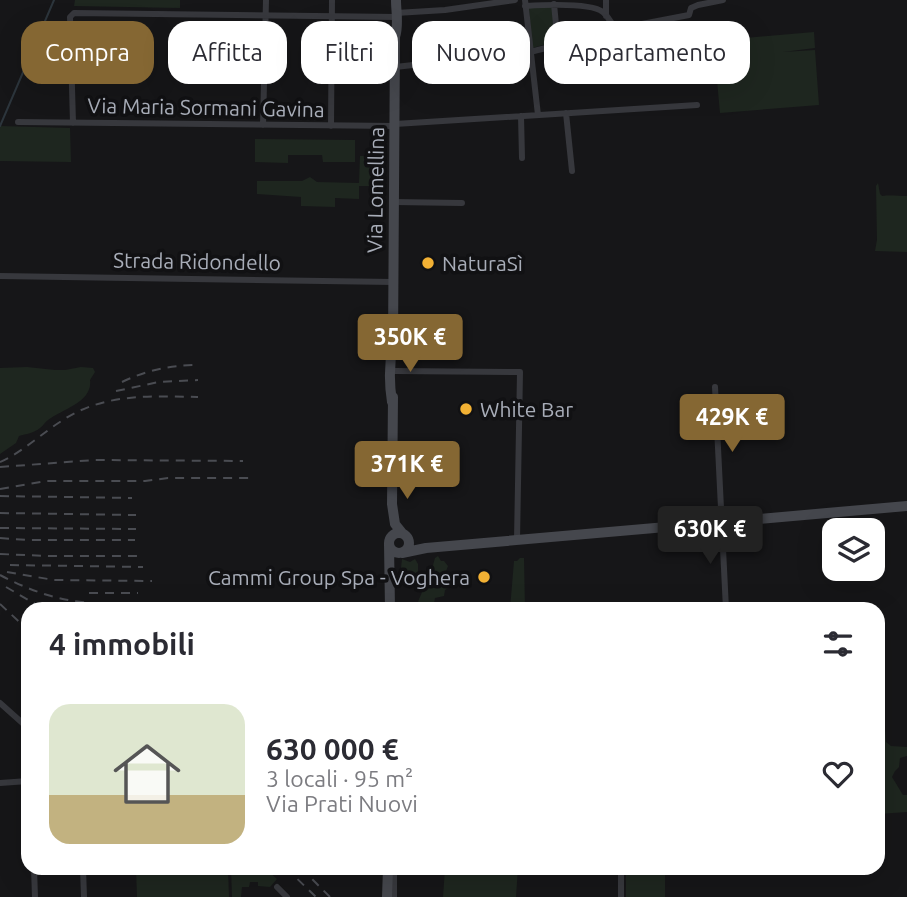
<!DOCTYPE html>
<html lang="it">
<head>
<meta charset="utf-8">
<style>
	:root { --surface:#fff; --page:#f2f2f3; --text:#2b2b33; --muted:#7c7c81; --accent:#856733 }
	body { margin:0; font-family:Ubuntu,sans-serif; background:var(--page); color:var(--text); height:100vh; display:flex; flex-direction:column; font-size:26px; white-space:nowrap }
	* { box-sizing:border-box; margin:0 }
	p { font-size:23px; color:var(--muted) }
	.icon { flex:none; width:38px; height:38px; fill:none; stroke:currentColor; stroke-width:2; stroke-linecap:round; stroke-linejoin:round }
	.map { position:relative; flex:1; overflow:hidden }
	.drawer { position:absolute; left:21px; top:602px; width:864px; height:273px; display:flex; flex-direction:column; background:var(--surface); border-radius:21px; box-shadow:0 7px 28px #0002 }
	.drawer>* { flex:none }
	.hud { position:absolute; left:21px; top:21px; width:866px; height:63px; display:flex; gap:14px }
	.fabs { position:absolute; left:822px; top:518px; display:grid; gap:14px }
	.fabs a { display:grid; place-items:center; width:63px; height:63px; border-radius:14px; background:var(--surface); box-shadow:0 7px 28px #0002; font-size:35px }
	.price { position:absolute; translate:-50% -60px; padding:0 16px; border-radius:7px; background:var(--accent); color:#fff; font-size:23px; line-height:46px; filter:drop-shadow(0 2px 4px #0008) }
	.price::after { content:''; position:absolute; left:50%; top:42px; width:21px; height:16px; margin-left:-10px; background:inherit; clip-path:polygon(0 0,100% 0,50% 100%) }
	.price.selected { background:#222; color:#fff }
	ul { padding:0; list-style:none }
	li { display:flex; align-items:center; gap:21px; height:175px; padding:0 28px }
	li span { display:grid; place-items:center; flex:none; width:196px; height:140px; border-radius:21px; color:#555 }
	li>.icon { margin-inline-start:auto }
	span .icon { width:84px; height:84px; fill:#fffc; stroke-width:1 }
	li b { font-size:30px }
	h2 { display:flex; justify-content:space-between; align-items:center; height:84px; padding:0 28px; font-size:30px }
	.tag { padding:0 24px; border-radius:21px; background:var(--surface); box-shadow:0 7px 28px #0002; font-size:24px; line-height:63px }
	.tag.selected { background:var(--accent); color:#fff }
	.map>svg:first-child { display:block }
</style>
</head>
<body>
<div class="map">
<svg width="907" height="897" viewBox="0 0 907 897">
	<rect width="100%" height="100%" fill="#161618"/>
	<path fill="#1e261f" d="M 75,0 L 180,0 L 180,8 L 74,6 Z
		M 553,7 L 555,42 L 532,48 L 529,8 Z
		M 814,32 L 815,48 L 783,52 L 815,50 L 819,105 L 720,113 L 715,58 L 746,55 L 745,38 Z
		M 0,126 L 70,128 L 71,162 L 0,161 Z
		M 255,139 L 355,140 L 355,162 L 323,162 L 322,155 L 288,155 L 288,163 L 255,162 Z
		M 360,156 L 385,156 L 384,186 L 359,186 L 359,199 L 335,198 L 335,207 L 301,206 L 301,197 L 257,194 L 257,181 L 302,181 L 310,177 L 317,182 L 359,183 Z
		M 878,183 L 880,194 L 882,196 C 891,195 898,196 907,196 L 907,252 L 875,251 L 877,240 L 876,186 Z
		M 27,367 L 55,370 L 65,370 L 81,367 L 93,368 L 95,372 L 90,380 C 93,402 62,409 48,420 C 45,422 43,426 40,428 C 34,433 26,434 19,436 L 16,443 L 0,454 L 0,368 Z
		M 438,556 L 441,561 L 444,561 L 448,566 L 443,579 L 446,579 L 450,576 L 455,579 L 456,581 L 452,586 L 445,590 L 444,596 L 435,598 L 434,604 L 439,609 L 443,603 L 446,603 L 450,609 L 417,609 C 418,590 430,597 411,576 L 403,575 L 401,568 L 402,559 L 410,562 L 415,559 L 418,564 L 418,572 L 424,571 L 428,575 L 432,569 L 435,558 Z
		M 520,558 L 524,558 L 525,609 L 510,609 L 514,561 L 517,561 Z
		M 879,698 L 884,716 L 886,742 L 891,746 L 907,747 L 907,756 L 900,758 L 899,767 L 895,771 L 892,777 L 903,795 L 907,795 L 907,812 L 879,814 Z
		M 136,868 L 228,868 L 229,897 L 137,897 Z
		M 231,868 L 265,868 L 277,879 L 270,887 L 258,886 L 258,882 L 250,882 L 249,887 L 242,887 L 241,897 L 232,897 Z
		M 445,868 L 458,868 L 459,874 L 502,874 L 501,868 L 518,868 L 516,897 L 443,897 Z
		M 626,868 L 665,868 L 665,897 L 626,897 Z"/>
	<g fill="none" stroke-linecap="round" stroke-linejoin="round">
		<path stroke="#2c353c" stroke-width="2" d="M 0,126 L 54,0"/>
		<path stroke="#37383d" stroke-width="6" d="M 525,0 L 538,115
			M 606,0 L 606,16
			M 554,4 L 558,45
			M 525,6 C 542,5 590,2 603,12 C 608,16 612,25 617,30
			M 396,13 L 445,10 L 515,0
			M 395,67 L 530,52 L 642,24 L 689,15 L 691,8 L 698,5 L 723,0
			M 566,113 L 572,171
			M 521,116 L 522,158
			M 18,122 L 395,126
			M 73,123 L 70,17 L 74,13 L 396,17
			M 395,124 L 697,105
			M 263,125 L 266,0
			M 331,126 L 332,0
			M 394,202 L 462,203
			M 0,276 L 393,282
			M 395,371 L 520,372 L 517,540
			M 715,387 L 726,609
			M 0,703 L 28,728
			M 0,783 L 28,781
			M 34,868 L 35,897
			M 83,868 L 84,897
			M 567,868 L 569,868
			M 621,868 L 621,897
			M 277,887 L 287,897
			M 394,897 L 394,868"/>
		<path stroke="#45474d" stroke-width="10" d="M 393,397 L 392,504 L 395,524 L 403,534
			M 392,402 C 389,383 389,364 393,344 L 395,37 C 399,25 396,12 396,0
			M389 543a10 10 0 1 1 20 0a10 10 0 1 1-20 0Z
			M 389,544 L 390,609
			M 402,553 L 426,548 L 907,506
			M 387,897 L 388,868"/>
		<path stroke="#4a4c52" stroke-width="2" stroke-dasharray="9 7" stroke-linecap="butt" d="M 122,382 C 147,370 171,365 198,365
			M 116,391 L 159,382 L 198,380
			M 0,462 C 23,452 42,433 63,420 C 104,393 151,396 198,397
			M 0,467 L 94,460 L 243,461
			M 0,489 L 46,481 L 145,481 L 168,478 L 253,478
			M 0,496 L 132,498
			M 0,513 L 136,515
			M 0,528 L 136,529
			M 0,538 L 28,540 L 135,540
			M 0,554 L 48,556 L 138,556
			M 10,565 L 143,567
			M 7,572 L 54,580 L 152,581
			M 0,575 C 21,586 45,596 68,600 C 100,606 135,604 168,605
			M 6,587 L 44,609
			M 89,593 L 138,593
			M 0,604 L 28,630
			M 286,868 L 316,897
			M 301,868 L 330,897"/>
	</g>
	<g fill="#f2b134" stroke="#111113" stroke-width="2.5">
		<circle cx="428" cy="263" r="7"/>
		<circle cx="466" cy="409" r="7"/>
		<circle cx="484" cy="577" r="7"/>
	</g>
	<g text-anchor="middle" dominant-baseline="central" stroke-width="7" stroke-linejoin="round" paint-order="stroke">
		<g font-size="21" fill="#a8adb8" stroke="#111113">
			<text transform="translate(206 107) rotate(1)">Via Maria Sormani Gavina</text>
			<text transform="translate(375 190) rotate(-89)">Via Lomellina</text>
			<text transform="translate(197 261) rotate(1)">Strada Ridondello</text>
		</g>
		<g font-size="21" fill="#a8adb8" stroke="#111113" text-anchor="start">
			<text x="442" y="263">NaturaSì</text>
			<text x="480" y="409">White Bar</text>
			<text x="470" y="577" text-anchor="end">Cammi Group Spa - Voghera</text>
		</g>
	</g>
</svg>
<div class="fabs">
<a><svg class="icon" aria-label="layers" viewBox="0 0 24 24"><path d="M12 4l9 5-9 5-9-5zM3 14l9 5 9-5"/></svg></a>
</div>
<b class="price" style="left:410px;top:374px">350K €</b>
<b class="price" style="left:732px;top:454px">429K €</b>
<b class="price" style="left:407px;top:501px">371K €</b>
<b class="price selected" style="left:710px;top:566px">630K €</b>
<div class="hud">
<a class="tag selected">Compra</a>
<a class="tag">Affitta</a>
<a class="tag">Filtri</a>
<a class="tag">Nuovo</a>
<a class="tag">Appartamento</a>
</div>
<section class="drawer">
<h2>4 immobili<svg class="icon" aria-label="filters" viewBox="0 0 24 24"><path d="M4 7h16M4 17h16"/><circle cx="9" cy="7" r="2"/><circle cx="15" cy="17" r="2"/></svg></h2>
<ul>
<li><span style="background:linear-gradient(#dfe7d0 65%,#c2b280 0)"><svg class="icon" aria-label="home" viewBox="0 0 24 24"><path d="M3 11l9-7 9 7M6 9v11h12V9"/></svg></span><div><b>630 000 €</b><p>3 locali · 95 m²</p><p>Via Prati Nuovi</p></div><svg class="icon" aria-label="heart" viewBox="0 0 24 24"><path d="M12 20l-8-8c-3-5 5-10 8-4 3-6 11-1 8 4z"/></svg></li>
</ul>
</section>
</div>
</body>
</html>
